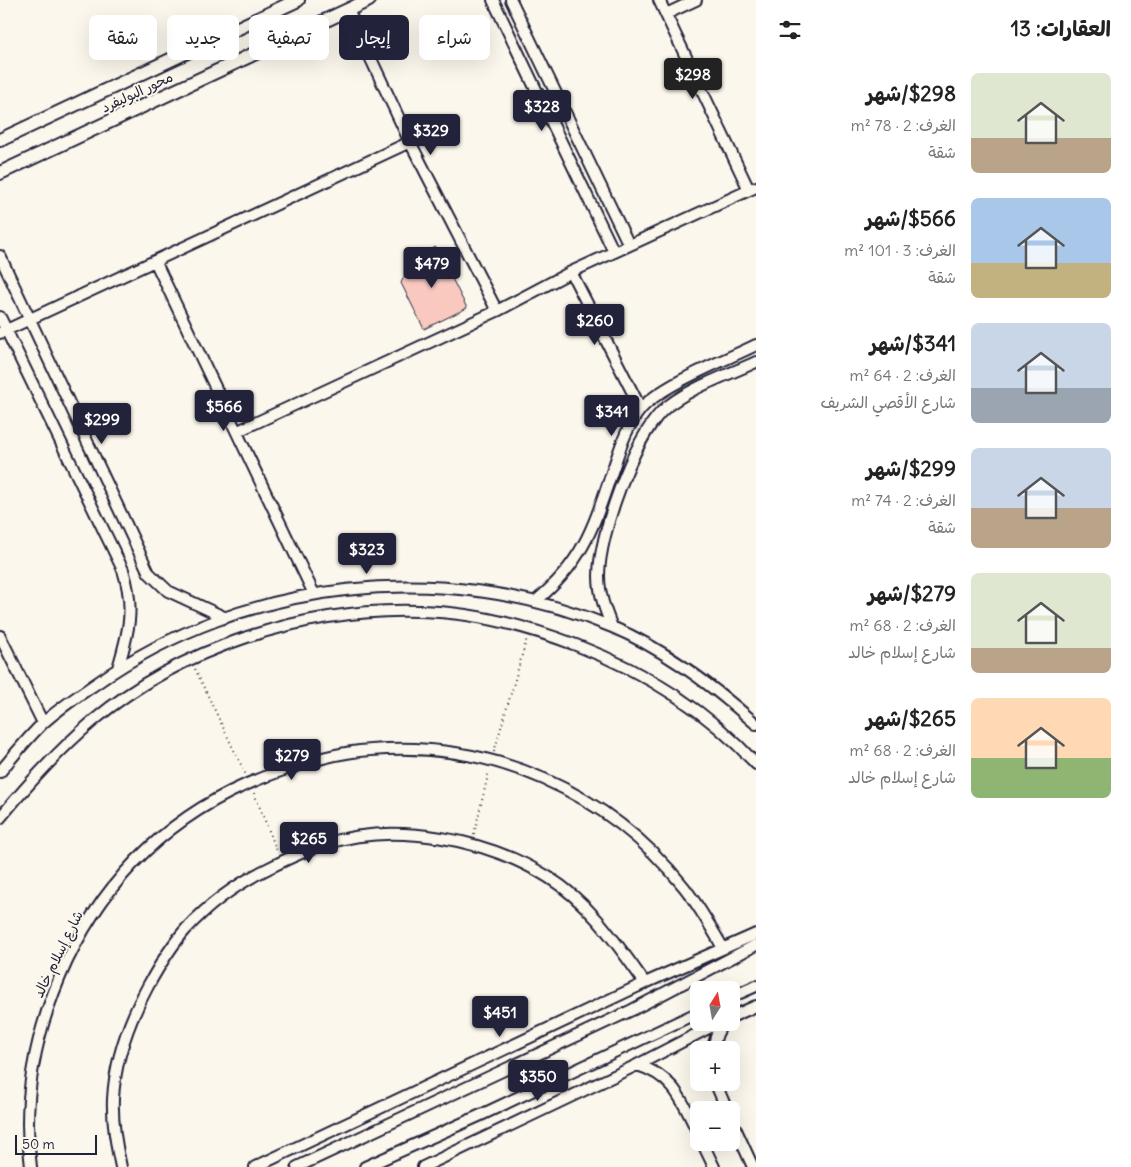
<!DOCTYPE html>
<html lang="ar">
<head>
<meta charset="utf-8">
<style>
	:root { --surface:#fff; --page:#f2f2f2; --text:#222; --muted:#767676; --accent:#22223b }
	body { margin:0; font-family:Delius,"Playpen Sans Arabic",sans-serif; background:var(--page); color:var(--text); direction:rtl; height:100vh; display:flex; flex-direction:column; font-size:19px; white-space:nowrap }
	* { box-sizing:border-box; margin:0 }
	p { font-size:16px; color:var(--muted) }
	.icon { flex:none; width:28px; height:28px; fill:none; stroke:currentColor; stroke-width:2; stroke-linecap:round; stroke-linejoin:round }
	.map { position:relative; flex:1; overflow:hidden; direction:ltr }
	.sheet { display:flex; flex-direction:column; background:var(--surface); width:375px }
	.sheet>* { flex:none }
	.hud { position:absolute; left:15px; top:15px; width:475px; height:45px; direction:rtl; display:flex; gap:10px }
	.needle { width:32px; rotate:11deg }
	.tools { position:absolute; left:690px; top:981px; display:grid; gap:10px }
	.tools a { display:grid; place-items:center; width:50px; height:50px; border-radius:8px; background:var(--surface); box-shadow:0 5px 20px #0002; font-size:25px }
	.scale { position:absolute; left:15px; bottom:12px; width:82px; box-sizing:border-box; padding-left:5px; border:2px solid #22223b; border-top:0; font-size:14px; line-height:18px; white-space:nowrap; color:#22223b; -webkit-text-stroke:4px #fbf7ec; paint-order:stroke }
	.price { position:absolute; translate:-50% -42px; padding:0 11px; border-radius:5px; background:var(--accent); color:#fff; font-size:16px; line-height:32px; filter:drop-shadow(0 1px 2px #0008) }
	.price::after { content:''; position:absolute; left:50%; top:30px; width:15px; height:11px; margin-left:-8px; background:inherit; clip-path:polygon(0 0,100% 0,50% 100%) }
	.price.active { background:#222; color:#fff }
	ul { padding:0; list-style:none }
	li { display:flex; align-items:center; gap:15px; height:125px; padding:0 20px }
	li span { display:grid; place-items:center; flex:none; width:140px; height:100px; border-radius:8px; color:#555 }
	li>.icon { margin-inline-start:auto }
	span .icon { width:60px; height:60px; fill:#fffc; stroke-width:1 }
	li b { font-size:21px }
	h2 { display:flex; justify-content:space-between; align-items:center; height:60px; padding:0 20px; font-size:21px }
	.chip { padding:0 18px; border-radius:8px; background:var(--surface); box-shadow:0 5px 20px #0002; font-size:18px; line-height:45px }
	.chip.active { background:var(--accent); color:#fff }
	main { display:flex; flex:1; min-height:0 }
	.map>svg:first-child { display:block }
</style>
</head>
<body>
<main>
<section class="sheet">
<h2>العقارات: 13<svg class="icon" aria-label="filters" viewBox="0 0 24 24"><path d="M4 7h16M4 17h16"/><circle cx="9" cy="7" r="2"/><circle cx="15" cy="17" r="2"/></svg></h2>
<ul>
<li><span style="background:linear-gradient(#dfe7d0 65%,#b9a48a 0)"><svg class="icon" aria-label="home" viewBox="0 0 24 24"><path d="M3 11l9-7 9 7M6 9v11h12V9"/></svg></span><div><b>$298/شهر</b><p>الغرف: 2 · 78 m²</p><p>شقة</p></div></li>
<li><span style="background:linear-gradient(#a9c7e8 65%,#c2b280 0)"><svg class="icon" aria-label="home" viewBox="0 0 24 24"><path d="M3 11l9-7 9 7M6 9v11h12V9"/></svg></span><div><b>$566/شهر</b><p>الغرف: 3 · 101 m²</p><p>شقة</p></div></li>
<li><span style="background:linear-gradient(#c9d6e8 65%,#9aa5b1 0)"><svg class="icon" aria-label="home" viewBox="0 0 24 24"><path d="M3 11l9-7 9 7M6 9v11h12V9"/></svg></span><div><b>$341/شهر</b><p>الغرف: 2 · 64 m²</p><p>شارع الأقصي الشريف</p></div></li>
<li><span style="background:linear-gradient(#c9d6e8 60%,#b9a48a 0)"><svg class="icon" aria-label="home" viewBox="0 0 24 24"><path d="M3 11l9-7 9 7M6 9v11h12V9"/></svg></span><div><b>$299/شهر</b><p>الغرف: 2 · 74 m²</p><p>شقة</p></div></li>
<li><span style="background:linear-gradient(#dfe7d0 75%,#b9a48a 0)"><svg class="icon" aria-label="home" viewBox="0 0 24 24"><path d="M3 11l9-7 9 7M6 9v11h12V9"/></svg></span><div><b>$279/شهر</b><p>الغرف: 2 · 68 m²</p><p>شارع إسلام خالد</p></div></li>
<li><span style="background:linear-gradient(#ffd9b3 60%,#8fb573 0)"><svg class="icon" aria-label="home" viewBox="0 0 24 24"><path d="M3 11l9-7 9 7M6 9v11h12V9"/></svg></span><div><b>$265/شهر</b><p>الغرف: 2 · 68 m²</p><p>شارع إسلام خالد</p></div></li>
</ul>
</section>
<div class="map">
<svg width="756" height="1167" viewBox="0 0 756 1167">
	<rect width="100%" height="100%" fill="#fbf7ec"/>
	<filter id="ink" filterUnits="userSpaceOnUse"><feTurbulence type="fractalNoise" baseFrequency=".02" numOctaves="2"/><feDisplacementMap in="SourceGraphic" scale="10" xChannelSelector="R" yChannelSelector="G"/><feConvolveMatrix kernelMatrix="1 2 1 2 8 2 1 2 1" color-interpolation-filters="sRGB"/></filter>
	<g filter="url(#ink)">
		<path fill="#f9c9c0" stroke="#22223b" d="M 436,247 L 467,308 L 424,329 L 401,283 L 412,259 Z"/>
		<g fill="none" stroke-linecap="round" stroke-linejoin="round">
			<g stroke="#22223b" stroke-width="14">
				<path id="minor" d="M 493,0 L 614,252
					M 511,0 L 629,245
					M 659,0 L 749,190
					M 348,10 L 410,142 L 497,311
					M 666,14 L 696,0
					M 0,256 L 149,573 L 168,591 L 224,617
					M 155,261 L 314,594
					M 571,272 L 641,409
					M 0,317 L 123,570 C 135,608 129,631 118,668
					M 0,333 L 410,142
					M 238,431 L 497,311 L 571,272 L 756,187
					M 536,601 C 583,562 593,528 612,472 C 619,452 626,427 640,410 C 660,385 726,360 756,345
					M 612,627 C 605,610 599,594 599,576 C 599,534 633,441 662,411 C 684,390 728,375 756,362
					M 0,636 L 43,723
					M 0,772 C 13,756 27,739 42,724 C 58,709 78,696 97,683 C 245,579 445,557 612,627 C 665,649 713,686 756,724
					M 0,818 C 28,784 59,750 93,721 C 179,648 308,607 420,611 C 474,612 526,626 576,645 C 643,671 707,710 756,764
					M 731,997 L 756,986
					M 731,1017 L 756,1006
					M 712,1050 L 717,1034 L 723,1022
					M 637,1065 C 675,1076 683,1103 699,1135
					M 715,1082 L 727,1110
					M 731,1119 L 753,1167
					M 702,1142 L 714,1167
					M 31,1167 C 21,1096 37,1026 67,961 C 111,869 179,807 275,773 C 306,762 338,752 371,750 C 492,740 608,792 684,887 C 699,906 711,927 723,948
					M 121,1167 C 116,1145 112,1122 113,1099 C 115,1059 129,1021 148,986 C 159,966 171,946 186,929 C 210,903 238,883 269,868 C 287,859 306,850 325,844 C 395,821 487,839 548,877 C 590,903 617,944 645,983
					M 255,1167 L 645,983 L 756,934
					M 297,1167 L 632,1010 L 756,945
					M 365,1167 L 481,1115 L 699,1012
					M 423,1167 L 637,1065 L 720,1022"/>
			</g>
			<g stroke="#22223b" stroke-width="16">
				<path id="tertiary" d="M 0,140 L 298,0
					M 0,173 L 369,0"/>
			</g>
			<path stroke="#22223b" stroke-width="2" stroke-dasharray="1 4" stroke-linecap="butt" d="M 195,669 L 246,775
				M 494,752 L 527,638
				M 254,793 L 277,851
				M 474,834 L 489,771"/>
			<use href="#minor" stroke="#fbf7ec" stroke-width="10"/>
			<use href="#tertiary" stroke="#fbf7ec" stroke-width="12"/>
		</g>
	</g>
	<g text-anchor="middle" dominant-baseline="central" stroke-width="4" stroke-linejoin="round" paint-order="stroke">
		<g font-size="14" fill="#22223b" stroke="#fbf7ec">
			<text transform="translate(137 92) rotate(-25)">محور البوليفرد</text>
			<text transform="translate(58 954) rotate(-64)">شارع إسلام خالد</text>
		</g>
	</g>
</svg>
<div class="tools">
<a><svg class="needle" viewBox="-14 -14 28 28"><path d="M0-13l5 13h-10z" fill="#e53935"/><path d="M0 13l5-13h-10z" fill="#767676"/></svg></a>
<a>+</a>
<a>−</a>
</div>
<div class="scale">50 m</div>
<b class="price active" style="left:693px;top:100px">$298</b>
<b class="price" style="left:542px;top:132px">$328</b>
<b class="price" style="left:431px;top:156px">$329</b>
<b class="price" style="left:432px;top:289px">$479</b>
<b class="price" style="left:595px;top:346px">$260</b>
<b class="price" style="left:224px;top:432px">$566</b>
<b class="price" style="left:612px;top:437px">$341</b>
<b class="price" style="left:102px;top:445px">$299</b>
<b class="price" style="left:367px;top:575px">$323</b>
<b class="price" style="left:292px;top:781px">$279</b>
<b class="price" style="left:309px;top:864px">$265</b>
<b class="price" style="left:500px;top:1038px">$451</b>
<b class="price" style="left:538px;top:1102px">$350</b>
<div class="hud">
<a class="chip">شراء</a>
<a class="chip active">إيجار</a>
<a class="chip">تصفية</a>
<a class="chip">جديد</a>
<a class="chip">شقة</a>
</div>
</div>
</main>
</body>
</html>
